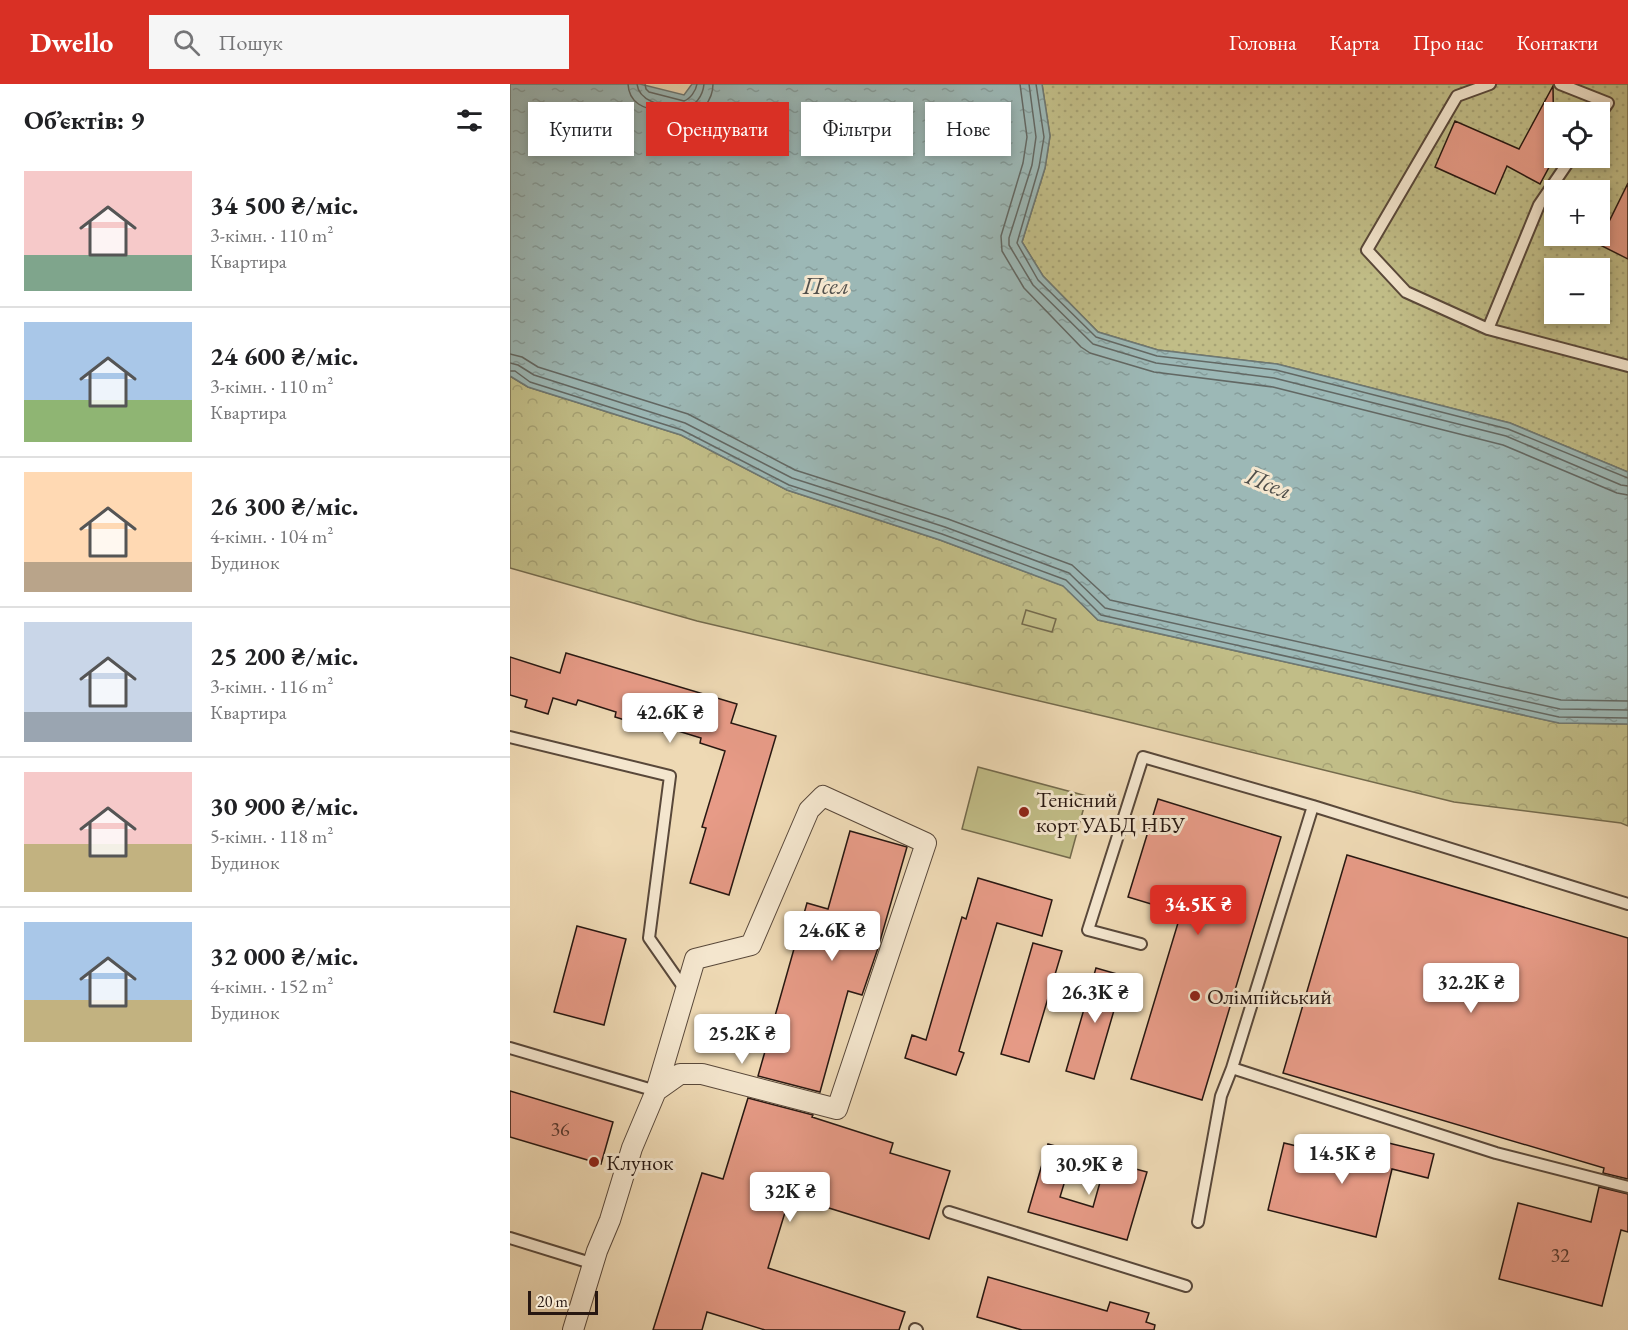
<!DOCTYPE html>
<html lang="uk">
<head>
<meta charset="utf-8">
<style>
	:root { --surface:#fff; --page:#f6f6f6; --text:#202124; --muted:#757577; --line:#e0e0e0; --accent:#d93025 }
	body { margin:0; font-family:"EB Garamond",serif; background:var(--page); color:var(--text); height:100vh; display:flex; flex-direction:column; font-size:22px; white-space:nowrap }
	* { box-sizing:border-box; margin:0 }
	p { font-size:20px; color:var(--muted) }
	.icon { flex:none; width:33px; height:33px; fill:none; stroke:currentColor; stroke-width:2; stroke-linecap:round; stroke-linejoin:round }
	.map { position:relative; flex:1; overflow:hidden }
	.drawer { display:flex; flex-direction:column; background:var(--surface); width:510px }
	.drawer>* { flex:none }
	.guide { position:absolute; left:18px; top:18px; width:570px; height:54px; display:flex; gap:12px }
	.controls { position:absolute; left:1034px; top:18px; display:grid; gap:12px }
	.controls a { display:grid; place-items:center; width:66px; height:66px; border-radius:0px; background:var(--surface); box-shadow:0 3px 9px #0003; font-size:30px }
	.scale { position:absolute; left:18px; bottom:15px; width:70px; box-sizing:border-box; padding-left:6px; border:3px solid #271711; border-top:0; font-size:16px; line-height:21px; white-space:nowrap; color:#271711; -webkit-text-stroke:4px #f4e6ce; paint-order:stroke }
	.price { position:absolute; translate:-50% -51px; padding:0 14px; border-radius:6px; background:#fff; color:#222; font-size:20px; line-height:39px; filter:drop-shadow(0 2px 3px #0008) }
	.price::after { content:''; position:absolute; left:50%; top:36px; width:18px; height:14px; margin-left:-9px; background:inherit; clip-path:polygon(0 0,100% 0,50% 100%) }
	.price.selected { background:var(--accent); color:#fff }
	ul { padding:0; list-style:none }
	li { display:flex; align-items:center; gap:18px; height:150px; padding:0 24px }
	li+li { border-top:2px solid var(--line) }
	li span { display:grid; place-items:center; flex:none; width:168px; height:120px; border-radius:0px; color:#555 }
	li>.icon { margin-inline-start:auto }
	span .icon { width:72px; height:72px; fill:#fffc; stroke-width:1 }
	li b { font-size:26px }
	h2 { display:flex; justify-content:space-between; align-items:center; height:72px; padding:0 24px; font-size:26px }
	.pill { padding:0 21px; border-radius:0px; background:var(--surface); box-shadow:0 3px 9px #0003; font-size:21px; line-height:54px }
	.pill.selected { background:var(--accent); color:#fff }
	header { display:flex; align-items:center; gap:36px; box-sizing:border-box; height:84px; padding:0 30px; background:var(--accent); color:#fff }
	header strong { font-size:28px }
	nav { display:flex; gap:33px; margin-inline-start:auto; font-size:21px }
	.search { width:420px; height:54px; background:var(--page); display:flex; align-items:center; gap:15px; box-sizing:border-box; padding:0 21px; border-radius:0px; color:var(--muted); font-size:22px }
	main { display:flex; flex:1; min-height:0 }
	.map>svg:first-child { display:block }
</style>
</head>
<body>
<header>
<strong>Dwello</strong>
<div class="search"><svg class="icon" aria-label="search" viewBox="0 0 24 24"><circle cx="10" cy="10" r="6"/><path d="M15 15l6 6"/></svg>Пошук</div>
<nav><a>Головна</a><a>Карта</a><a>Про нас</a><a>Контакти</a></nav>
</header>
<main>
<section class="drawer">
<h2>Об’єктів: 9<svg class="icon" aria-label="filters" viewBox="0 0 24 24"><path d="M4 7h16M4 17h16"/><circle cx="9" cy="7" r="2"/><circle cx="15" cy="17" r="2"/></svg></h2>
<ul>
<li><span style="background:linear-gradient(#f6c9c9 70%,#7fa58c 0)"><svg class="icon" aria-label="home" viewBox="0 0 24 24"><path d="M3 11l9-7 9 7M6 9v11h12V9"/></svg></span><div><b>34 500 ₴/міс.</b><p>3-кімн. · 110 m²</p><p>Квартира</p></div></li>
<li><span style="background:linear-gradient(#a9c7e8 65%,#8fb573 0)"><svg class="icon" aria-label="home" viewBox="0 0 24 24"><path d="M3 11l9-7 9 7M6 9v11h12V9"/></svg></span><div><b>24 600 ₴/міс.</b><p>3-кімн. · 110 m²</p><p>Квартира</p></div></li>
<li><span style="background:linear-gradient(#ffd9b3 75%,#b9a48a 0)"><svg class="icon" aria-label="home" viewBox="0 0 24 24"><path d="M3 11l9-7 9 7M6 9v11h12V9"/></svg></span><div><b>26 300 ₴/міс.</b><p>4-кімн. · 104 m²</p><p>Будинок</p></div></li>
<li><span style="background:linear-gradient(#c9d6e8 75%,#9aa5b1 0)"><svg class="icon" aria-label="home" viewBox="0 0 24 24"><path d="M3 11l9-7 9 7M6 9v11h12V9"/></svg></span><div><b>25 200 ₴/міс.</b><p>3-кімн. · 116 m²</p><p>Квартира</p></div></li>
<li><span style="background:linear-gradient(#f6c9c9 60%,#c2b280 0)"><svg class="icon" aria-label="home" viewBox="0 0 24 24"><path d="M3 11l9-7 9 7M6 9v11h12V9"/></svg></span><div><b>30 900 ₴/міс.</b><p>5-кімн. · 118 m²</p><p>Будинок</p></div></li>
<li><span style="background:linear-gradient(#a9c7e8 65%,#c2b280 0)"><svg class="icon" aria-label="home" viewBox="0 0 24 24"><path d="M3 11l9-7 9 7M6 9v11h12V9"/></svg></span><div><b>32 000 ₴/міс.</b><p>4-кімн. · 152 m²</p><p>Будинок</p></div></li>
</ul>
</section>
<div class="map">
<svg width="1118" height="1246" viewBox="0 0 1118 1246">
	<defs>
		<pattern id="forest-crowns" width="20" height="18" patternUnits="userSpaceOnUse" patternTransform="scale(1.5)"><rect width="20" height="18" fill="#c1bd87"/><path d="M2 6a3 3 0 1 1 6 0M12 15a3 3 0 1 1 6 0" fill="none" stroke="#a6a274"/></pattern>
		<pattern id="park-dots" width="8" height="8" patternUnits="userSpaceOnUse" patternTransform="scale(1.5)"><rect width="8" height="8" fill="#c1bd87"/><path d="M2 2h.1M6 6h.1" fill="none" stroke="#a6a274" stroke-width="1.8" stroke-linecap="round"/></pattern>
		<pattern id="water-ripples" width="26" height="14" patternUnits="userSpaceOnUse" patternTransform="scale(1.5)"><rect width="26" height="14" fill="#9cb8b6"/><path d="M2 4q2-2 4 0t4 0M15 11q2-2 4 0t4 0" fill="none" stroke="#869d9b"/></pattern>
	</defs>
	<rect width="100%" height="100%" fill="#eed9b4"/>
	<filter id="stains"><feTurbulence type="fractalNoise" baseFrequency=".00333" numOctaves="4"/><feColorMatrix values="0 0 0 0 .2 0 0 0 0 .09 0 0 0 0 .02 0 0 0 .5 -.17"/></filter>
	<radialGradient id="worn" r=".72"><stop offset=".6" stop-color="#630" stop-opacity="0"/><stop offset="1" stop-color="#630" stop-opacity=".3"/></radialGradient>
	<path fill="url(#forest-crowns)" stroke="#746a4c" stroke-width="1.5" d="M 0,292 L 18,303 L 171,351 L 277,406 L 430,456 L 554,502 L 588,536 L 1049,639 L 1118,640 L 1118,742 L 1111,739 L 944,718 L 602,634 L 187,537 L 0,484 Z"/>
	<path fill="url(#park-dots)" stroke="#746a4c" stroke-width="1.5" fill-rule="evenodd" d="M 532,0 L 1118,0 L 1118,388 L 1000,339 L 767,280 L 648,266 L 588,248 L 533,192 L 512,158 L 535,84 L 540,52 ZM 1044,28 L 1089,28 L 1089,74 L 1044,74 ZM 1044,106 L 1089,106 L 1089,152 L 1044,152 ZM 1044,184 L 1089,184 L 1089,230 L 1044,230 Z"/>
	<path fill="#c1bd87" stroke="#746a4c" stroke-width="1.5" d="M 516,526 L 546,535 L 542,548 L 512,540 Z
		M 468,683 L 577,712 L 560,774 L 452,745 Z"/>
	<path fill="url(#water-ripples)" stroke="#6d7874" stroke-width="1.5" d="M 0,0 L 130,0 L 174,11 L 182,0 L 532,0 L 540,52 L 535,84 L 512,158 L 533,192 L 588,248 L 648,266 L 767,280 L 1000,339 L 1118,388 L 1118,640 L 1049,639 L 588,536 L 553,502 L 430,456 L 277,406 L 171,351 L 18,303 L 0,292 Z"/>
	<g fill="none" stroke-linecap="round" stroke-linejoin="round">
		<path stroke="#626864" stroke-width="1.5" d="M 118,0 C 119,20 134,24 151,28 C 158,30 167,34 174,33 C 191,33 203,15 203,0
			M 127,0 C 129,20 158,22 173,25 C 185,23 193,12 194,0
			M 135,0 L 136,5 L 139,8 L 174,17 C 180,15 186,7 187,0
			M 510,0 L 517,53 L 513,79 L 491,152 L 492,167 L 514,204 L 571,263 L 580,269 L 644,288 L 763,303 L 993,361 L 1107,409 L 1118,411
			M 519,0 L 526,53 L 522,81 L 499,154 L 499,161 L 523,201 L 583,260 L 646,279 L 764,294 L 996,352 L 1111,401 L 1118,402
			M 526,0 L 534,53 L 529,83 L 507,159 L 528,196 L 586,253 L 647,272 L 766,286 L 998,345 L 1118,394
			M 0,270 L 12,273 L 28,283 L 178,330 L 285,386 L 438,435 L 562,481 L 600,516 L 1051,616 L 1118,617
			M 0,279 L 8,281 L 24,291 L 175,339 L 282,394 L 435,443 L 559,489 L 595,524 L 1050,625 L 1118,626
			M 0,287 L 5,287 L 20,298 L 172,346 L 279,401 L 432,450 L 556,496 L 591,531 L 1049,633 L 1118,634"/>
	</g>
	<path fill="#e79b87" stroke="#271711" stroke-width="1.5" d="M 1043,2 L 1044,74 L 1030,100 L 997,82 L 985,110 L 925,83 L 945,37 L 1009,65 Z
		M 1118,99 L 1118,175 L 1088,160 Z
		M 56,569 L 227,620 L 221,639 L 266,652 L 219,811 L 180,799 L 196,744 L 192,743 L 215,667 L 190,659 L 191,654 L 155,643 L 154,648 L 105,633 L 106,628 L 68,616 L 66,621 L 43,614 L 38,630 L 15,623 L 17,616 L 0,611 L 0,573 L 50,589 Z
		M 648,715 L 771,753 L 692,1016 L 621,995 L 671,829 L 618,813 Z
		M 340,747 L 397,763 L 368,864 L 352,911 L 338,907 L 310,1008 L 248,992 L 297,819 L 318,825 Z
		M 837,771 L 1118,854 L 1118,1095 L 1093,1089 L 1094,1084 L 773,989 Z
		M 468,794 L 542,816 L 532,852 L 487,839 L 449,967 L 454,969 L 446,991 L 395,974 L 402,951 L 416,956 L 452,833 L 456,835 Z
		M 67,842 L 116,855 L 94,941 L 44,928 Z
		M 523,859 L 552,867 L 519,978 L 491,970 Z
		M 586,884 L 614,892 L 584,995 L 556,987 Z
		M 0,1007 L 103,1038 L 91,1080 L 0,1053 Z
		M 238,1014 L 303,1031 L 302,1033 L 383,1059 L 380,1069 L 440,1087 L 419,1155 L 280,1112 L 258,1184 L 395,1228 L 389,1246 L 255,1246 L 197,1228 L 192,1246 L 143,1246 L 192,1089 L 213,1095 Z
		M 862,1055 L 924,1070 L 918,1094 L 882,1085 L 866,1153 L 758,1126 L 774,1059 L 857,1079 Z
		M 538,1060 L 564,1067 L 550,1113 L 583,1123 L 596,1077 L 637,1088 L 617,1156 L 518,1128 Z
		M 1089,1103 L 1118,1110 L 1118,1148 L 1111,1146 L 1092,1222 L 989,1195 L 1008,1119 L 1081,1138 Z
		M 478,1193 L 597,1227 L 600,1218 L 639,1229 L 636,1238 L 645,1241 L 644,1246 L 512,1246 L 467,1233 Z"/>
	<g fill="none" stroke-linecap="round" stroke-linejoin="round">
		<g stroke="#59483a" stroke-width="14">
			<path id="lane" d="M 980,0 L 947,12 L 857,166 L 896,208 L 978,245 L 1118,282
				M 1050,0 L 1098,19 L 1089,32
				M 978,245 L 1029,121 L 1061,74
				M 0,653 L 160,692 L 139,854 L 176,907
				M 1118,820 L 803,722 L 722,984 L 986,1069 L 1118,1103
				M 631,860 L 578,846 L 633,673 L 803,722
				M 0,964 L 146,1007
				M 439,1128 L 676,1202
				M 688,1138 L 711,1012 L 722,984
				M 0,1154 L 84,1180
				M 405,1245 L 407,1246"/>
		</g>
		<g stroke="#59483a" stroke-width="22">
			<path id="street" d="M 63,1246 L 87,1167 L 100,1136 L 122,1064 L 146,1007 L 185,875 L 241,861 L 299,726 L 313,712 L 416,759 L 327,1025 L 192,990 L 170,990 L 146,1007"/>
		</g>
		<use href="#lane" stroke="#f4e6ce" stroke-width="10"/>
		<use href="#street" stroke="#f4e6ce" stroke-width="20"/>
	</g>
	<g fill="#8f2418" stroke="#f4e6ce" stroke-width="2">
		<circle cx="514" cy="728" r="6"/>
		<circle cx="685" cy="912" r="6"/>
		<circle cx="84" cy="1078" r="6"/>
	</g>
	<g text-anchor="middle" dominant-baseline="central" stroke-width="6" stroke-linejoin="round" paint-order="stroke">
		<g font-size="20" fill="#57382e">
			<text x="50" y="1045">36</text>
			<text x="1050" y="1171">32</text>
		</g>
		<g font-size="22" fill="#271711" stroke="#f4e6ce" text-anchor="start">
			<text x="526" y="715">Тенісний<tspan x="526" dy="25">корт УАБД НБУ</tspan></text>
			<text x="697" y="912">Олімпійський</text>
			<text x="96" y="1078">Клунок</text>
		</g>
		<g font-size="24" font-style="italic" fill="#504f4b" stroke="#f4e6ce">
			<text x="316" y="201">Псел</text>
			<text transform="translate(759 399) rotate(22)">Псел</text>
		</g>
	</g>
	<rect width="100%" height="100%" filter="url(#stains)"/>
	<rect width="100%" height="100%" fill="url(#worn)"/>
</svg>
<div class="controls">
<a><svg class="icon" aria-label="locate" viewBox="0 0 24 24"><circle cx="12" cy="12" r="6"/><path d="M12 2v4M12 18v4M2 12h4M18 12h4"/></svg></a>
<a>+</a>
<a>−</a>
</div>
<div class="scale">20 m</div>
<b class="price" style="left:160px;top:660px">42.6K ₴</b>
<b class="price selected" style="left:688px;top:852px">34.5K ₴</b>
<b class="price" style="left:322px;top:878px">24.6K ₴</b>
<b class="price" style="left:961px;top:930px">32.2K ₴</b>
<b class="price" style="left:585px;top:940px">26.3K ₴</b>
<b class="price" style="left:232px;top:981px">25.2K ₴</b>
<b class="price" style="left:832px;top:1101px">14.5K ₴</b>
<b class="price" style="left:579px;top:1112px">30.9K ₴</b>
<b class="price" style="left:280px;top:1139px">32K ₴</b>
<div class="guide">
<a class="pill">Купити</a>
<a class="pill selected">Орендувати</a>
<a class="pill">Фільтри</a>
<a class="pill">Нове</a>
</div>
</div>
</main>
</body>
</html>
